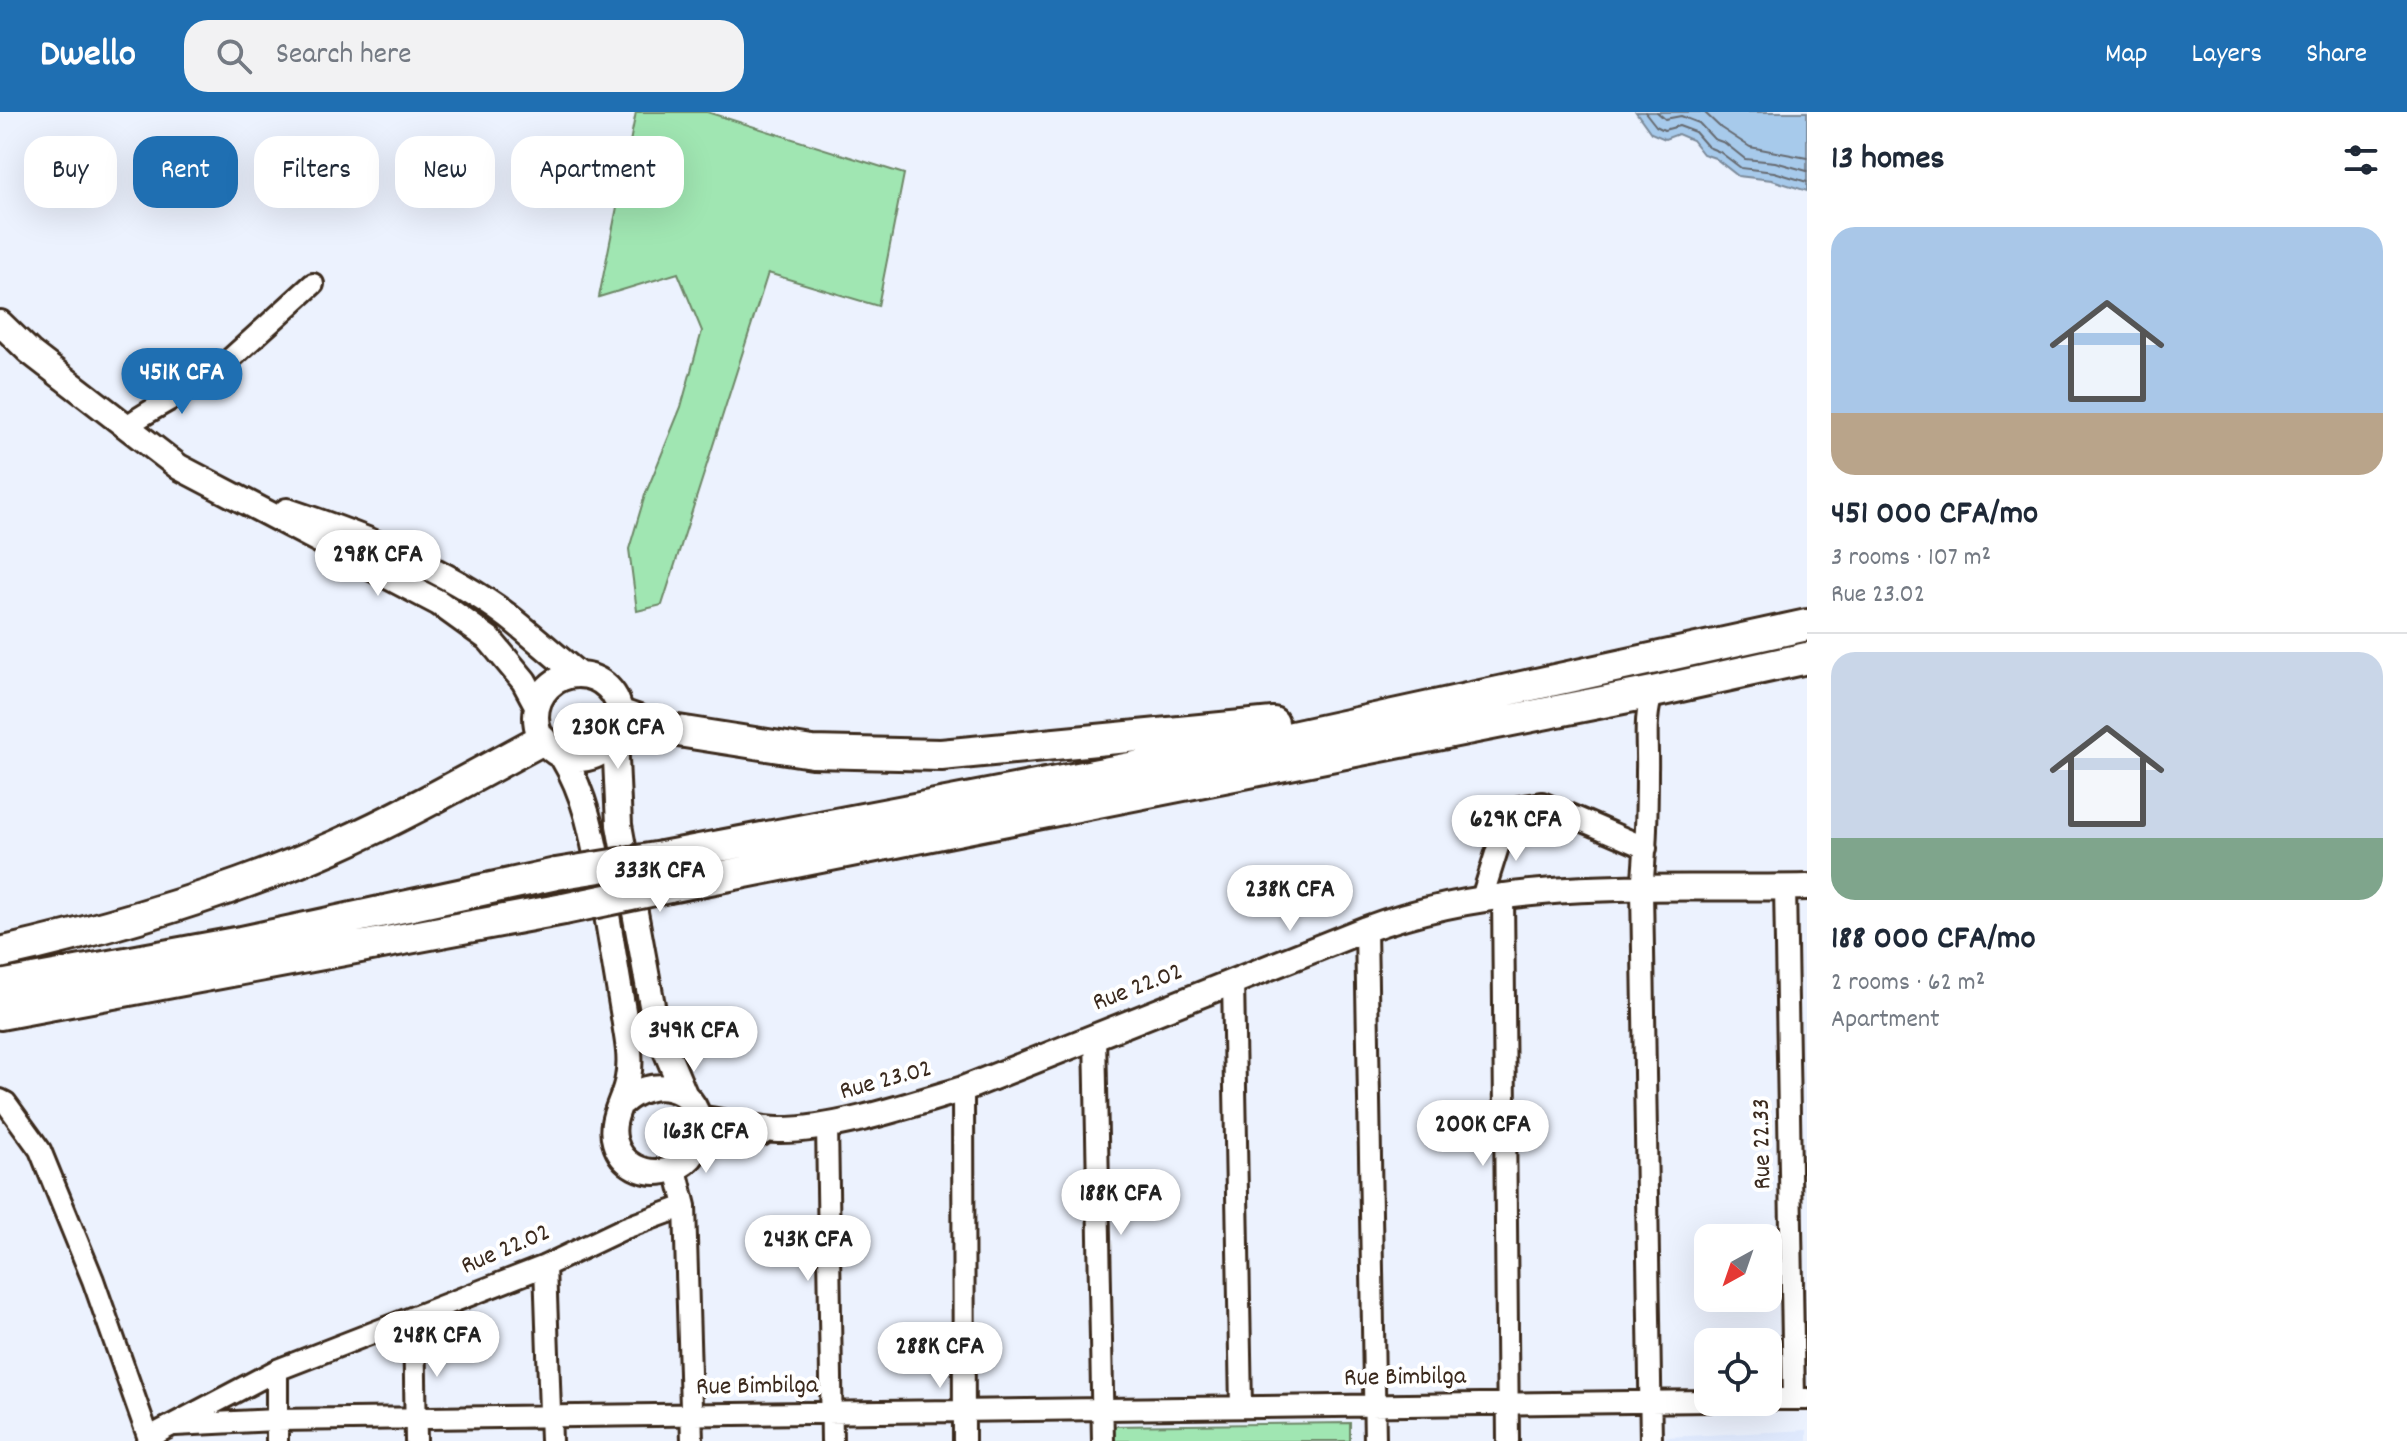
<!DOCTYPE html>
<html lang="en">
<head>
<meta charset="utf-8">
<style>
	:root { --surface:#fff; --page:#f2f2f3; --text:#1f2937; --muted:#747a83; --line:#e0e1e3; --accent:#1f6fb2 }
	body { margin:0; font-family:Dekko,sans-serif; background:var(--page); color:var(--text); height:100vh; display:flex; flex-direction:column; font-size:30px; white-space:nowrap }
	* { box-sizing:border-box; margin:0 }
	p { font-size:26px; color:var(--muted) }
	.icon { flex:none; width:44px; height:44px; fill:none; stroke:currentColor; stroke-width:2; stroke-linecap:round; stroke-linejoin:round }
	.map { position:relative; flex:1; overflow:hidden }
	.panel { display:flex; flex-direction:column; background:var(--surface); width:600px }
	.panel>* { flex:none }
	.banner { position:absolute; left:24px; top:24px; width:760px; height:72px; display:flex; gap:16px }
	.needle { width:52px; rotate:220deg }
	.tools { position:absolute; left:1694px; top:1112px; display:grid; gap:16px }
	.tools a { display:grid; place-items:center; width:88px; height:88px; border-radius:16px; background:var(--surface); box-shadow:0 8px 32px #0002; font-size:40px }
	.price { position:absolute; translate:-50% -68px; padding:0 18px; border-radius:28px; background:#fff; color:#222; font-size:26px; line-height:52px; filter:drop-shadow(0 2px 4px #0008) }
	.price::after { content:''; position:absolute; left:50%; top:48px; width:24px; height:18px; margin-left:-12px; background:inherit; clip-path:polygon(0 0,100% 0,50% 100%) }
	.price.selected { background:var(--accent); color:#fff }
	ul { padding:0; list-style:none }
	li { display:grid; align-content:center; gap:16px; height:424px; padding:0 24px }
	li+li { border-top:2px solid var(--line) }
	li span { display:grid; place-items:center; height:248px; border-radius:24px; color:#555 }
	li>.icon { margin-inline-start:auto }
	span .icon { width:144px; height:144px; fill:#fffc; stroke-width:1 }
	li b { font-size:34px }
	h2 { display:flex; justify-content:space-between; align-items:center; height:96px; padding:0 24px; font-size:34px }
	.tag { padding:0 28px; border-radius:24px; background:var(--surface); box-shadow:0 8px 32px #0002; font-size:28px; line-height:72px }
	.tag.selected { background:var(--accent); color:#fff }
	header { display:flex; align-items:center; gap:48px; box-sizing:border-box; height:112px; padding:0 40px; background:var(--accent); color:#fff }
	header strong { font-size:38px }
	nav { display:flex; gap:44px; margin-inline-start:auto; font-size:28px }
	.search { width:560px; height:72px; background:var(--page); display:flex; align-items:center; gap:20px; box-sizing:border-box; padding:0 28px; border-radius:24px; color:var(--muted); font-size:30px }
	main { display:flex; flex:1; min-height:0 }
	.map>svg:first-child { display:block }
</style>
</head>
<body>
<header>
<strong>Dwello</strong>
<div class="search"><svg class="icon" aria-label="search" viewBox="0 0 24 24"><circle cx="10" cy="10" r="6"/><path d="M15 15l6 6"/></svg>Search here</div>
<nav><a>Map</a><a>Layers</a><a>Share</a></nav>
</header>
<main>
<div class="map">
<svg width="1807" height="1329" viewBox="0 0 1807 1329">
	<rect width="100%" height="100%" fill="#ecf2fe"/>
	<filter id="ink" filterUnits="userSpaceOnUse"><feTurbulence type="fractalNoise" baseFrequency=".0125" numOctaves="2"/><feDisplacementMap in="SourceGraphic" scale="16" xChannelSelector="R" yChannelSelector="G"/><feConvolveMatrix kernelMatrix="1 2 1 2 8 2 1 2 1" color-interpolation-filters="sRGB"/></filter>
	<g filter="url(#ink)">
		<path fill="#dfe9fd" d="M 1807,1318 L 1807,1329 L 1666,1329 L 1666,1325 Z"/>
		<path fill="#a0e6b2" stroke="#6e8868" stroke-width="2" d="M 636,0 L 707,0 L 904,62 L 878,194 L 768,161 L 662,493 L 637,499 L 629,437 L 645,383 L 681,295 L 702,219 L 678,161 L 599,185 Z
			M 1350,1311 L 1350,1329 L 1113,1329 L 1112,1314 Z"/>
		<path fill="#a7caeb" stroke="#7c8a99" stroke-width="2" d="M 1636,0 L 1807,0 L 1807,79 L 1772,68 L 1738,64 L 1715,46 L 1703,42 L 1692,28 L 1678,22 L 1665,27 L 1651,21 Z"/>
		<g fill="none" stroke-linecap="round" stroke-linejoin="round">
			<path stroke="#666a70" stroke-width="2" d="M 1645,0 L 1656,14 L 1664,18 L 1679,14 L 1695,20 L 1708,35 L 1720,40 L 1741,56 L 1774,60 L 1807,70
				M 1657,0 L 1665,7 L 1681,4 L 1699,11 L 1714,27 L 1725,31 L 1745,47 L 1775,50 L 1807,59
				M 1704,0 L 1721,16 L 1750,35 L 1807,46"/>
			<g stroke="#3b2a1e" stroke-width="26">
				<path id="minor" d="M 126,315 C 154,294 186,281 216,260 L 313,172
					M 1785,775 L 1794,1287
					M 1503,782 L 1508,1329
					M 1482,786 L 1508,703 L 1519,695 L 1542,691 L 1646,736
					M 1366,817 L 1375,1329
					M 1233,869 L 1241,1295
					M 1095,923 L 1103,1329
					M 963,977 L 964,1329
					M 0,988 L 6,991 L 40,1038 L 93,1168 L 149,1327
					M 827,1013 L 832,1329
					M 676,1057 L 685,1094 L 692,1329
					M 545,1154 L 551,1329
					M 414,1206 L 416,1329
					M 1768,1287 L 1807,1287
					M 175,1313 L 276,1308 L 1708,1289
					M 148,1329 L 159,1320 L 277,1258 L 545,1154 L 625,1116 L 685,1094
					M 277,1329 L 277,1258
					M 1651,1329 L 1642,777 C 1646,738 1647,699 1647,659 C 1648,631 1643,607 1653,580"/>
			</g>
			<g stroke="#3b2a1e" stroke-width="30">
				<path id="tertiary" d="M 0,211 L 30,240 L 179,355 L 439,491 L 489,527 L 524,569 L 537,593
					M 287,399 C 365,425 442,455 508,504 C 532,523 555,544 579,563
					M536 605a42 42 0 1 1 84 0a42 42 0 1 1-84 0Z
					M 615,625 L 619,713 L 656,915 L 685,984
					M 563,646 C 588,687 594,732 603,779 C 610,821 617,863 624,905 C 627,926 632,945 628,966 C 625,988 608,1007 615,1030 C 629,1078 704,1065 700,1015 C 696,971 651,965 623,990
					M 699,1006 C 724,1010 752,1017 778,1018 C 832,1019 910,993 963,977 L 1366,817 C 1509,764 1657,778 1807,775
					M 696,1036 L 761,1021"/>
			</g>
			<g stroke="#3b2a1e" stroke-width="36">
				<path id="primary" d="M 621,603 L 659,616 L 812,640 L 941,643 L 1273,611
					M 662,745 L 1288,626 L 1807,513
					M 669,775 L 1653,580 L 1807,546
					M 0,841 C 114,815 229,781 336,734 C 406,703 474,664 541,628
					M 0,874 L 241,830 L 556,762
					M 0,902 L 564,797"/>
			</g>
			<use href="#minor" stroke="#fff" stroke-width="20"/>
			<use href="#tertiary" stroke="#fff" stroke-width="24"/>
			<use href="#primary" stroke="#fff" stroke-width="30"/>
			<g stroke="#3b2a1e" stroke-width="36" stroke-linecap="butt">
				<path id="primary-bridge" d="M 556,762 L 662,745
					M 564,797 L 669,775"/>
			</g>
			<use href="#primary-bridge" stroke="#fff" stroke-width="30"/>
		</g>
	</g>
	<g text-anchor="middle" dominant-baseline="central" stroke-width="8" stroke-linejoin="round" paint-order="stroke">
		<g font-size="26" fill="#3b2a1e" stroke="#fff">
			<text transform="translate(1138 876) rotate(-21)">Rue 22.02</text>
			<text transform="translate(886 969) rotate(-15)">Rue 23.02</text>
			<text transform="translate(1763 1032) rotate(-91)">Rue 22.33</text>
			<text transform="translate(506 1138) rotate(-23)">Rue 22.02</text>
			<text transform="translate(1405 1266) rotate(-1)">Rue Bimbilga</text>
			<text transform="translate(757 1275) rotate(-1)">Rue Bimbilga</text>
		</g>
	</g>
</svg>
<div class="tools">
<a><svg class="needle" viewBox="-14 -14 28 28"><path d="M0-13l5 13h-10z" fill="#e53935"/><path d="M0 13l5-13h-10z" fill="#747a83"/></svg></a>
<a><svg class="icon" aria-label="locate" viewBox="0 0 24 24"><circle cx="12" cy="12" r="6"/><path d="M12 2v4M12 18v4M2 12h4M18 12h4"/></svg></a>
</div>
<b class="price selected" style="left:182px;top:304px">451K CFA</b>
<b class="price" style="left:378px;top:486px">298K CFA</b>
<b class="price" style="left:618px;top:659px">230K CFA</b>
<b class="price" style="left:1516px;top:751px">629K CFA</b>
<b class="price" style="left:660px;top:802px">333K CFA</b>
<b class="price" style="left:1290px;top:821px">238K CFA</b>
<b class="price" style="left:694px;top:962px">349K CFA</b>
<b class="price" style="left:1483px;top:1056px">200K CFA</b>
<b class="price" style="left:706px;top:1063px">163K CFA</b>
<b class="price" style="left:1121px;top:1125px">188K CFA</b>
<b class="price" style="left:808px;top:1171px">243K CFA</b>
<b class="price" style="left:437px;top:1267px">248K CFA</b>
<b class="price" style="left:940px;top:1278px">288K CFA</b>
<div class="banner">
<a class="tag">Buy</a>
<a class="tag selected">Rent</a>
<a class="tag">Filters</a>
<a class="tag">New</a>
<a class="tag">Apartment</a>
</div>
</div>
<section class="panel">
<h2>13 homes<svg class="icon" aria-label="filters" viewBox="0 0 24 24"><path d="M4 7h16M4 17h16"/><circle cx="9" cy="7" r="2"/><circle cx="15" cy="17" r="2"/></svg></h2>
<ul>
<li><span style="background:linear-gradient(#a9c7e8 75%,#b9a48a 0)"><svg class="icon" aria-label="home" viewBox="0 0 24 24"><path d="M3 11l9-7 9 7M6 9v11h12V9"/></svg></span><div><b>451 000 CFA/mo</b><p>3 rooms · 107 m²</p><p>Rue 23.02</p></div></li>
<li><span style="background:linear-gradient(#c9d6e8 75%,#7fa58c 0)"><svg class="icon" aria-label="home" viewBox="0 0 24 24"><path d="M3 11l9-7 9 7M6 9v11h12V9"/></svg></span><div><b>188 000 CFA/mo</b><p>2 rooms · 62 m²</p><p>Apartment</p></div></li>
</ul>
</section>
</main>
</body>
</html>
